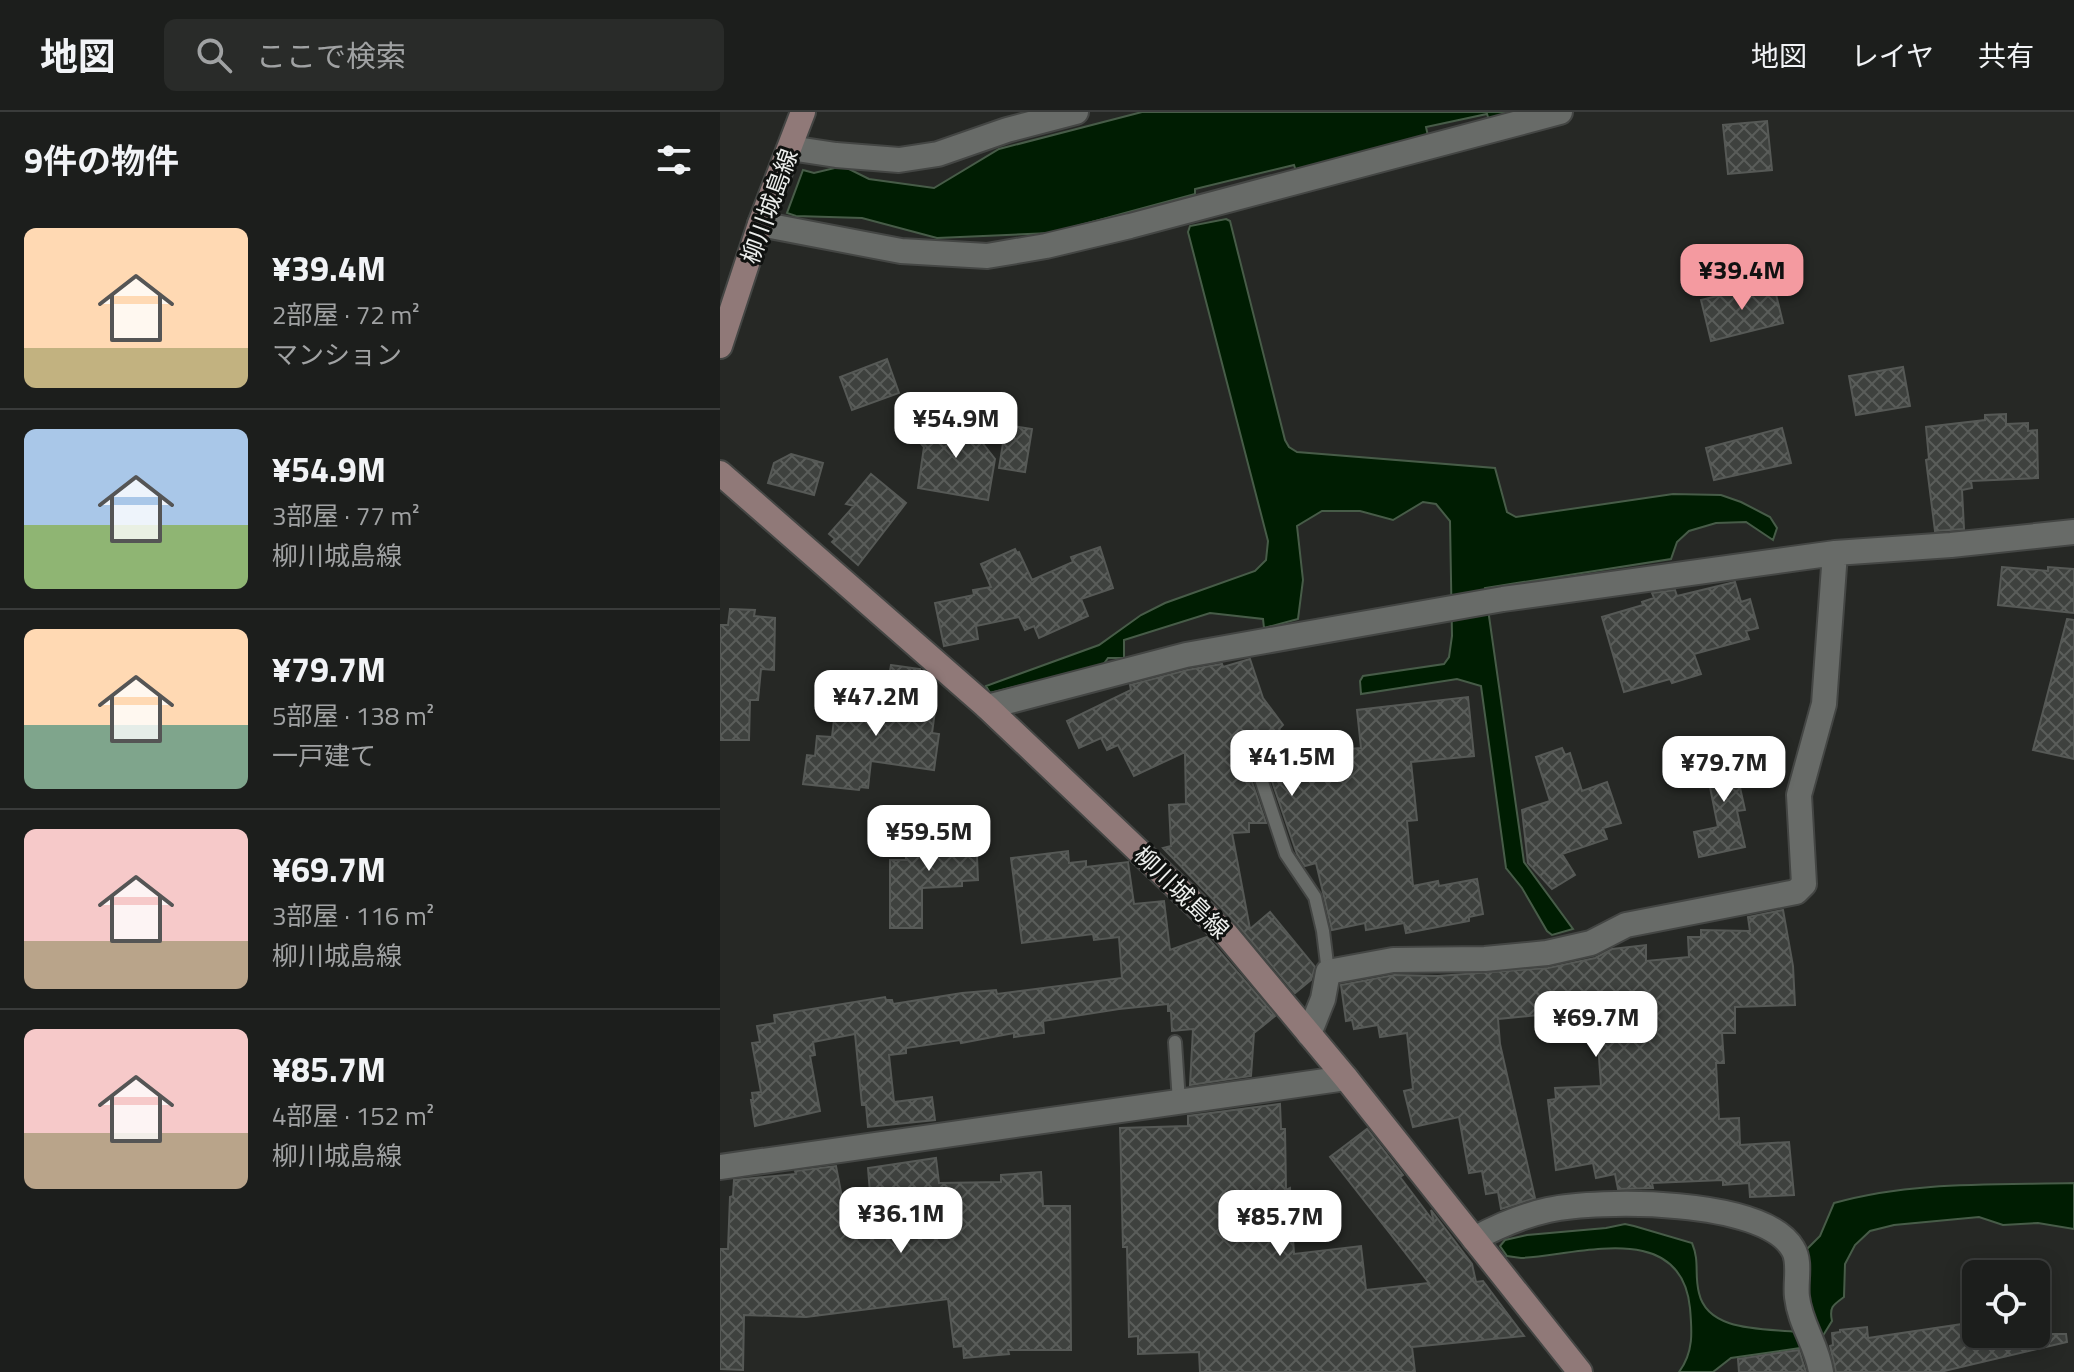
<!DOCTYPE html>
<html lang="ja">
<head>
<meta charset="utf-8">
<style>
	:root { --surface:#1c1e1c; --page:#292b29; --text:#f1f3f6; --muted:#a0a2a3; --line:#3a3c3b; --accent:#f49aa0 }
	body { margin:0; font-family:"Titillium Web","Noto Sans JP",sans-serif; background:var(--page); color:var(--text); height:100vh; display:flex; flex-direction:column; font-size:30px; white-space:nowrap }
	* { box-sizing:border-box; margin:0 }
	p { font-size:26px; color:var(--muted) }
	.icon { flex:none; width:44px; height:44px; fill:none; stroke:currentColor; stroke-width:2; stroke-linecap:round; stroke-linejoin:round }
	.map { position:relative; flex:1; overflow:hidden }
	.sheet { display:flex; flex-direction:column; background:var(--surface); width:720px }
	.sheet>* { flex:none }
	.controls { position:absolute; left:1242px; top:1148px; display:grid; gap:16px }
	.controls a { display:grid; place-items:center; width:88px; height:88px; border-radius:12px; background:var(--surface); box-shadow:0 4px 20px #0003,0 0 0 2px var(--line); font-size:40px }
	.price { position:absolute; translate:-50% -68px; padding:0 18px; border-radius:16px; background:#fff; color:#222; font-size:26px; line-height:52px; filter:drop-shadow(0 2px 4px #0008) }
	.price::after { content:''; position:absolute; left:50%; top:48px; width:24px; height:18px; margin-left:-12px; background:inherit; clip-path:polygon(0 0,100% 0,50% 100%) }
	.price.selected { background:var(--accent); color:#111 }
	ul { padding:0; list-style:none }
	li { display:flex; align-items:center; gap:24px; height:200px; padding:0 24px }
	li+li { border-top:2px solid var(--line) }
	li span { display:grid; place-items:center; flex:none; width:224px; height:160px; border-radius:12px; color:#555 }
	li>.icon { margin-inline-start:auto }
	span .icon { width:96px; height:96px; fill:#fffc; stroke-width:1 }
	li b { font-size:34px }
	h2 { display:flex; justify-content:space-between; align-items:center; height:96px; padding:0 24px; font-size:34px }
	header { display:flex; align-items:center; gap:48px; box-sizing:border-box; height:112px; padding:0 40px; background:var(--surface); border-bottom:2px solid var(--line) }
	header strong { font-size:38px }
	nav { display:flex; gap:44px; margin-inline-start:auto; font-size:28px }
	.search { width:560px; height:72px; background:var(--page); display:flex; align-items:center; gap:20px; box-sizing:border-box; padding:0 28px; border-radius:12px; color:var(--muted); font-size:30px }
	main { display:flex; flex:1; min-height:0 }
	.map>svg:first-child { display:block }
</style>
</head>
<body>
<header>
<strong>地図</strong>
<div class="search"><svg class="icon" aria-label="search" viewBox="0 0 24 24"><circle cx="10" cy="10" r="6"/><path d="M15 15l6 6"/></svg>ここで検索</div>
<nav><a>地図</a><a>レイヤ</a><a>共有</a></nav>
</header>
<main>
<section class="sheet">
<h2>9件の物件<svg class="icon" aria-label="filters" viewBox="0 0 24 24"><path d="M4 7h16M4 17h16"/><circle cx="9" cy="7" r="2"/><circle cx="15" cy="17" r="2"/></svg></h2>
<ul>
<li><span style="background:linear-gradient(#ffd9b3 75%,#c2b280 0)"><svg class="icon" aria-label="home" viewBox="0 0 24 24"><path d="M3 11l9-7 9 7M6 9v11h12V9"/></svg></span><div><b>¥39.4M</b><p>2部屋 · 72 m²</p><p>マンション</p></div></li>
<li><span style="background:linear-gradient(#a9c7e8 60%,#8fb573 0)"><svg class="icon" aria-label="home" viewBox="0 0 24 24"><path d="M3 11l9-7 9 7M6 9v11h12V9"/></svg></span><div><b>¥54.9M</b><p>3部屋 · 77 m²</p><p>柳川城島線</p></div></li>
<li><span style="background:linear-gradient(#ffd9b3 60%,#7fa58c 0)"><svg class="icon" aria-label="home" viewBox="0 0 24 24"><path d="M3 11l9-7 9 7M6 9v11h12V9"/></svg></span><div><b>¥79.7M</b><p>5部屋 · 138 m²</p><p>一戸建て</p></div></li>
<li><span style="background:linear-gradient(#f6c9c9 70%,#b9a48a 0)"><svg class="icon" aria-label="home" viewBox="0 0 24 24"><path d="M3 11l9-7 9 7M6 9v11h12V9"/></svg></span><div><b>¥69.7M</b><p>3部屋 · 116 m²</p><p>柳川城島線</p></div></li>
<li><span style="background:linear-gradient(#f6c9c9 65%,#b9a48a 0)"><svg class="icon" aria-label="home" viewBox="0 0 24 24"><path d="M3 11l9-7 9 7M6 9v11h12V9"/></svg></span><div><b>¥85.7M</b><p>4部屋 · 152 m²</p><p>柳川城島線</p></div></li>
</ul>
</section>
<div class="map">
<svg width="1354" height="1260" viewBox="0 0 1354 1260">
	<defs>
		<pattern id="building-cross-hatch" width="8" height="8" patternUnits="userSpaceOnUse" patternTransform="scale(2)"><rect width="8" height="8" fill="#3e413e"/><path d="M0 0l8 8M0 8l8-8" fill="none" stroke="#5a5d5a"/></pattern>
	</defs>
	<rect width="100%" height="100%" fill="#262825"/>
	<path fill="#001d02" stroke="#475c48" stroke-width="2" d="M 422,0 L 800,0 L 769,8 L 767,2 L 706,15 L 708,24 L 576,59 L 574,53 L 475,77 L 475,82 L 331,121 L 217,126 L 142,106 L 76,104 L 67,101 L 83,58 L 94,61 L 123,54 L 149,67 L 214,76 L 279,37 Z
		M 506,107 L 510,109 L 565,328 L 569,335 L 577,340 L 775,356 L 787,400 L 796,405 L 953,382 L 1001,383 L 1021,390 L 1050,405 L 1057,416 L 1053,428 L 1026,410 L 996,411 L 969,419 L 957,430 L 951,447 L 765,476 L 804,750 L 853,817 L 832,823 L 827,819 L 802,776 L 786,756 L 761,574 L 737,567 L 641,582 L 640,569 L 643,564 L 724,552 L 729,545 L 732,524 L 730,409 L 716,392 L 703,390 L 673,408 L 640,399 L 602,399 L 577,414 L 583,468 L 578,507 L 544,516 L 543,507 L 490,501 L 404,528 L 404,546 L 388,546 L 383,553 L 270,581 L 266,574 L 379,533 L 421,503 L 445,491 L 535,459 L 546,448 L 548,429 L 468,120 L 470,114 Z
		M 1354,1071 L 1354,1117 L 1318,1111 L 1283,1113 L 1259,1105 L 1174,1113 L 1150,1119 L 1135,1133 L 1125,1152 L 1124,1185 C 1113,1193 1109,1195 1112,1209 L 1099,1230 L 1087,1235 L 1011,1246 L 993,1260 L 959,1260 C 974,1240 972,1219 970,1196 C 961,1107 859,1143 801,1146 L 787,1144 L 780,1134 L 785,1128 L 807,1123 L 886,1116 L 905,1112 L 914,1114 L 972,1131 C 980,1150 974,1162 979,1181 C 988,1221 1046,1216 1078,1220 L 1081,1143 L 1100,1124 L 1114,1091 C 1192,1069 1274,1073 1354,1071 Z"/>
	<path fill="url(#building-cross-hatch)" stroke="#565956" stroke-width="2" d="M 1047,9 L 1052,58 L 1008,62 L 1003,13 Z
		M 1053,170 L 1063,211 L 991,229 L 981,188 Z
		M 167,247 L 179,281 L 132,298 L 120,265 Z
		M 1183,255 L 1190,294 L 1136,303 L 1129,264 Z
		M 235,296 L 275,347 L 268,388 L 198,376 L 204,335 L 197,327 Z
		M 1286,302 L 1286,312 L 1308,311 L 1308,319 L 1317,318 L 1318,366 L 1251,369 L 1252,376 L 1242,378 L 1244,417 L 1215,419 L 1206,348 L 1209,347 L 1206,315 L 1265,308 L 1265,303 Z
		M 286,313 L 312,317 L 305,360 L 279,356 Z
		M 1062,316 L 1071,351 L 994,368 L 986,336 Z
		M 71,342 L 103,351 L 94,383 L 48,371 L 54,351 Z
		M 151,362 L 186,391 L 138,453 L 112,430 L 115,427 L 109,422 L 134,394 L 126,392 Z
		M 380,435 L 393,476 L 361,487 L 368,504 L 319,526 L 314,514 L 305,518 L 299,505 L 256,514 L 258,527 L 224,534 L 215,491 L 254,483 L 253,478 L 271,475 L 261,452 L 295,437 L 297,441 L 299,440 L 312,468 L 353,450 L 351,445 Z
		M 1282,455 L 1328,459 L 1328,455 L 1354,457 L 1354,501 L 1278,493 Z
		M 1015,470 L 1021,490 L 1030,487 L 1038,516 L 1026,519 L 1029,527 L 974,542 L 981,562 L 952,571 L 950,567 L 904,580 L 882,505 L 923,493 L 922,490 L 934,486 L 932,481 L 955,478 L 957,484 Z
		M 10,497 L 35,498 L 34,504 L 55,506 L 54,558 L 41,557 L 38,588 L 30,588 L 29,628 L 0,628 L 0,513 L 8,513 Z
		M 1347,507 L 1354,508 L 1354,647 L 1313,638 Z
		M 530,547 L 543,586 L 563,613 L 559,617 L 577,641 L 641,636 L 637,598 L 748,585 L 754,644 L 691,650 L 697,708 L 687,709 L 693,774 L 718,769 L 719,774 L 757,767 L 763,802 L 749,805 L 749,809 L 686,821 L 684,811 L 646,818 L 645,811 L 612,818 L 596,751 L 585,754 L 577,742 L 545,649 L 539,643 L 532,644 L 527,649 L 527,655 L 546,711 L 529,711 L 529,720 L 512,721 L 530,817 L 550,800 L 595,855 L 591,868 L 575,881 L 517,812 L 443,736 L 451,734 L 449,693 L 466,692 L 465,640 L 414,664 L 398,633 L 387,638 L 381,626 L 359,636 L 347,609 L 411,578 L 410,573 L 467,558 L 502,552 L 503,555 Z
		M 171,553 L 200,557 L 194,596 L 215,599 L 212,621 L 219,622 L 214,658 L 151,649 L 148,676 L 140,675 L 139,678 L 83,672 L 87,643 L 95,644 L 97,624 L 112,625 L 115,598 L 162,604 Z
		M 842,636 L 845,643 L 850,641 L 862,679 L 887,670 L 901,711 L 883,716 L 887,727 L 842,742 L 855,763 L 832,777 L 808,751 L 802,698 L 830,689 L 816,645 Z
		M 1020,637 L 1027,670 L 1019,671 L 1025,698 L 1017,699 L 1025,735 L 979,745 L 974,720 L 998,715 L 984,645 Z
		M 256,721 L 258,768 L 242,769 L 242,774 L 202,776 L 202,816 L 170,816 L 170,748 L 186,748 L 185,725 Z
		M 348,739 L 349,751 L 366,749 L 366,755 L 408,750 L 414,792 L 444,789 L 450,838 L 487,825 L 552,900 L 555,904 L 534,921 L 531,964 L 470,973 L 473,917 L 452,919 L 451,899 L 448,899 L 448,892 L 399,897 L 323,909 L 324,921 L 294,925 L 294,921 L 241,931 L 240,928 L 186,936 L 186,941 L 169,943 L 174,990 L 212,985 L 215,1008 L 148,1015 L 146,993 L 142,993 L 135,922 L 93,930 L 95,943 L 90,944 L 100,999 L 35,1014 L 31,988 L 33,988 L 32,981 L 41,980 L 32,931 L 40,930 L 37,914 L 55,911 L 54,903 L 165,885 L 166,888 L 172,888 L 173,892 L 242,881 L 276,878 L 277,882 L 402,866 L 399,825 L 374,828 L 373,822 L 302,831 L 291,746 Z
		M 1063,798 L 1073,854 L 1075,893 L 1015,895 L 1015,921 L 1002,921 L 1004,951 L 996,951 L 999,1007 L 1019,1006 L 1020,1033 L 1069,1030 L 1074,1083 L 1030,1085 L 1029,1071 L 1003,1073 L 1003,1068 L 932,1071 L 933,1076 L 898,1077 L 895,1062 L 876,1066 L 873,1051 L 836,1058 L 828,988 L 836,987 L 835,976 L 881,974 L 878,931 L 876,931 L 876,926 L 822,928 L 819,903 L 778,907 L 780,932 L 815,1086 L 781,1097 L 778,1080 L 766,1082 L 762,1059 L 749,1061 L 739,1005 L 693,1015 L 684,979 L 693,977 L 687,921 L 660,925 L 658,913 L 634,917 L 632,908 L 626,909 L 621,873 L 674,863 L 718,864 L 828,856 L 875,846 L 892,837 L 926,833 L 926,849 L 969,845 L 968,825 L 981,825 L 981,818 L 1030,819 L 1028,805 Z
		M 560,992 L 561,1017 L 565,1017 L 566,1078 L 570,1076 L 574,1142 L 641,1134 L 646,1178 L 709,1171 L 610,1045 L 647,1017 L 683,1063 L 680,1065 L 714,1110 L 711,1098 L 752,1152 L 756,1170 L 763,1169 L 804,1224 L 692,1235 L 695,1260 L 480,1260 L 479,1240 L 418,1242 L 418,1224 L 409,1225 L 407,1135 L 403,1135 L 400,1016 L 468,1014 L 468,1004 Z
		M 216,1046 L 219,1071 L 281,1070 L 281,1063 L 321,1060 L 323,1094 L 350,1094 L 351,1238 L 288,1238 L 289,1242 L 244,1246 L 243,1234 L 234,1235 L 228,1187 L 86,1205 L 24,1203 L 23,1258 L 0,1257 L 0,1137 L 8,1137 L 10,1085 L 13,1084 L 14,1068 L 76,1062 L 75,1059 L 116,1054 L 124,1096 L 151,1093 L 148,1056 Z
		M 1256,1210 L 1256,1222 L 1346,1222 L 1347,1230 L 1220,1260 L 1116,1260 L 1110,1234 L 1113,1233 L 1112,1221 L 1120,1220 L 1120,1218 L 1147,1215 L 1148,1226 Z
		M 1079,1238 L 1086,1260 L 1019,1260 L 1018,1247 Z"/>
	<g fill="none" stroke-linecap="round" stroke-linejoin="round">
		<g stroke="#444644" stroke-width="16">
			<path id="lane" d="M 536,652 L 566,742 L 595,785 L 603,819 L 608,860
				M 455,930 L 459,990"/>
		</g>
		<g stroke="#444644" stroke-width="28">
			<path id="street" d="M 70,36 L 116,43 L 179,48 L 218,42 L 287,18 L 356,0
				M 40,112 L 181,139 L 267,144 L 326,134 L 410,114 L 840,0
				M 267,595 L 466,543 L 783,487 L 1115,441 L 1231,433 L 1354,420
				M 589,922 L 603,887 L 608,860 L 673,848 L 765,847 L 827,841 L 871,831 L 906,813 L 1076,780 L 1084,772 L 1079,683 L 1104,592 L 1115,441
				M 0,1055 L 626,966
				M 754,1127 C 778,1114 801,1104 828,1098 C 879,1087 1044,1086 1073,1137 C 1081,1150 1075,1170 1077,1185 C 1080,1212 1097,1233 1101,1260"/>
		</g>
		<g stroke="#444644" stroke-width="28">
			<path id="secondary" d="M 0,234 L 40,112 L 83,0
				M 0,361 L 267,595 L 506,822 L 626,966 L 860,1260"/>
		</g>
		<use href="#lane" stroke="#686b68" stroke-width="12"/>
		<use href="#street" stroke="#686b68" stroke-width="24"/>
		<use href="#secondary" stroke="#907978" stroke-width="24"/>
	</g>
	<g text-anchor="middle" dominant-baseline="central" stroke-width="6" stroke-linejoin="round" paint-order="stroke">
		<g font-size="24" fill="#eceeec" stroke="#0f110f">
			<text transform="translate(49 94) rotate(-70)">柳川城島線</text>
			<text transform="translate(462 780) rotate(44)">柳川城島線</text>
		</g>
	</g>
</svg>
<div class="controls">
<a><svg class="icon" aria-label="locate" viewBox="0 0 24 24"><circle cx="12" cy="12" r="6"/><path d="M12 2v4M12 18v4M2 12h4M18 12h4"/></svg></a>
</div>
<b class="price selected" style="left:1022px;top:200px">¥39.4M</b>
<b class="price" style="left:236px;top:348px">¥54.9M</b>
<b class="price" style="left:156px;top:626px">¥47.2M</b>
<b class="price" style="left:572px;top:686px">¥41.5M</b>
<b class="price" style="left:1004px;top:692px">¥79.7M</b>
<b class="price" style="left:209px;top:761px">¥59.5M</b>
<b class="price" style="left:876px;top:947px">¥69.7M</b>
<b class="price" style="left:181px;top:1143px">¥36.1M</b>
<b class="price" style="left:560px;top:1146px">¥85.7M</b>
</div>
</main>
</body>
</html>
